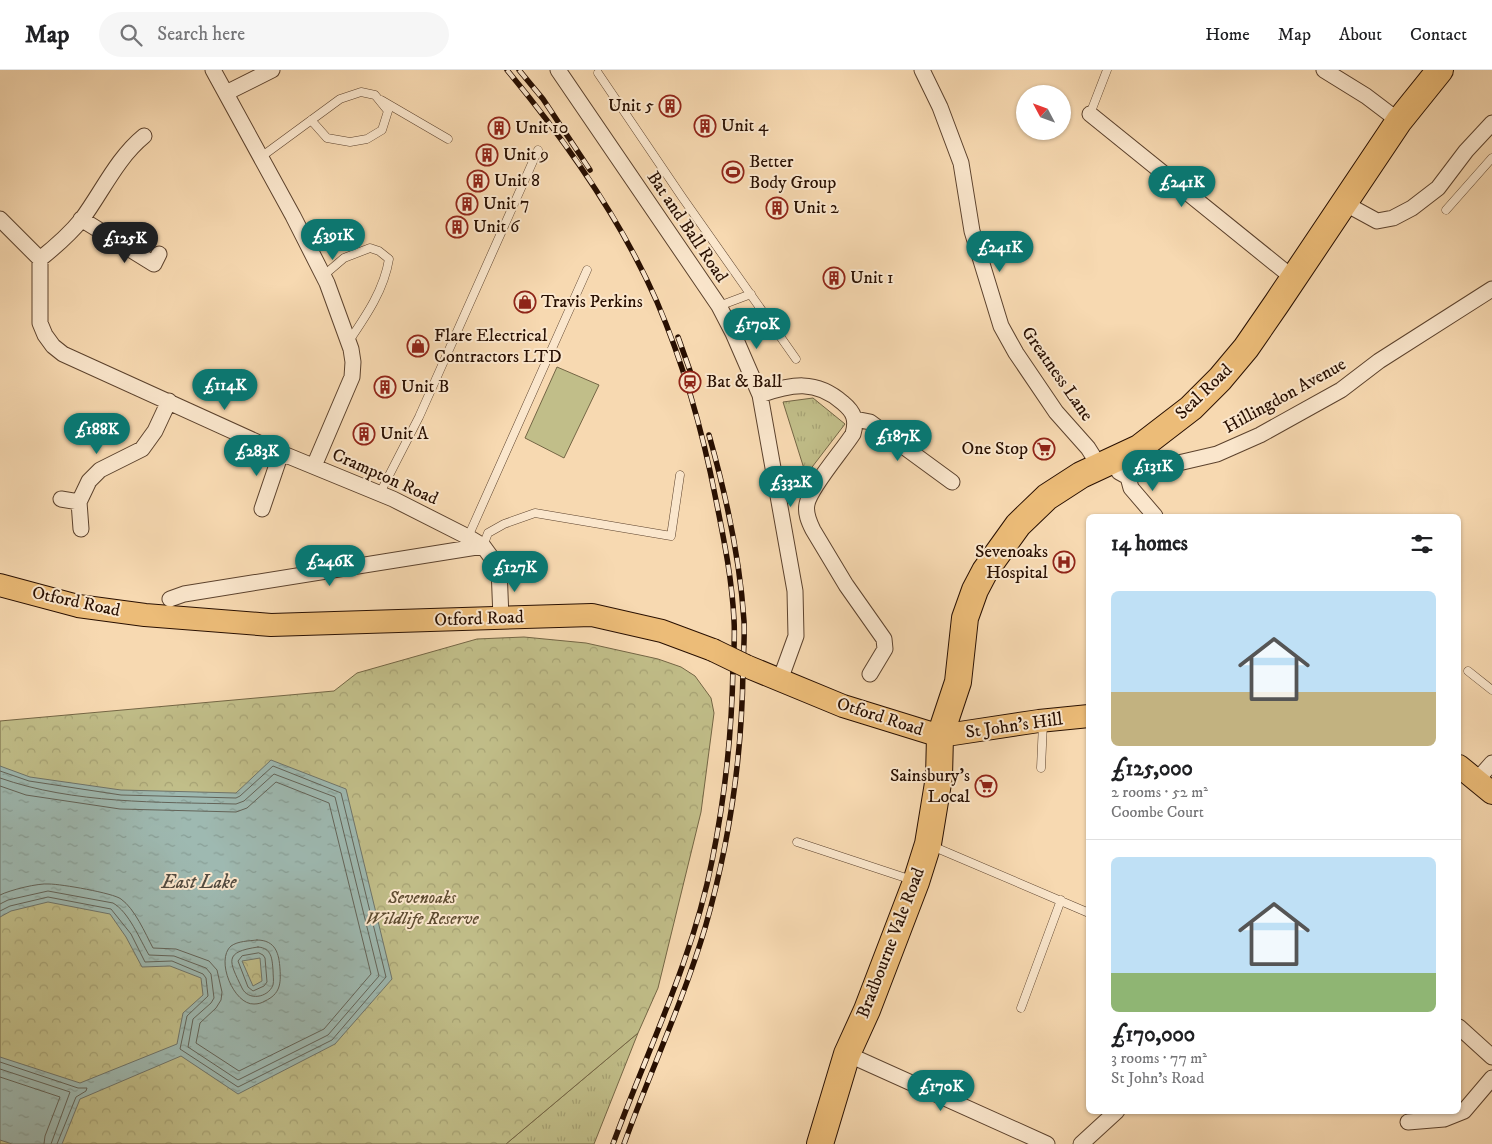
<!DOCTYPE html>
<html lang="en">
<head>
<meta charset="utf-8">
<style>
	:root { --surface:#fff; --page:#f6f6f6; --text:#202124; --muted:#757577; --line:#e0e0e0; --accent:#0f766e }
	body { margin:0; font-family:"IM FELL DW Pica",serif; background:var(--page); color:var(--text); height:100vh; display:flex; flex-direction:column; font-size:19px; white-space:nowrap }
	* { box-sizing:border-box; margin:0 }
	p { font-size:16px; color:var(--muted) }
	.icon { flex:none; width:28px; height:28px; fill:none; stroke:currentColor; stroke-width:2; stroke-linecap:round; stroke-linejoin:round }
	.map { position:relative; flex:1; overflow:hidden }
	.details { position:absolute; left:1086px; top:444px; width:375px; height:600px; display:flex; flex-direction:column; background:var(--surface); border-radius:8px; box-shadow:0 1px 4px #0004 }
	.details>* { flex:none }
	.needle { width:32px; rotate:311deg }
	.tools { position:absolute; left:1016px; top:15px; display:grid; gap:10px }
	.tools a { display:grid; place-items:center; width:55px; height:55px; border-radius:50%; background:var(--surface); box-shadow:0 1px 4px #0004; font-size:25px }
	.price { position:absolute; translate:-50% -42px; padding:0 11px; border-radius:18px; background:var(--accent); color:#fff; font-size:16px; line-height:32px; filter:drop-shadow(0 1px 2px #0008) }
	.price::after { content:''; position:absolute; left:50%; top:30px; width:15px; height:11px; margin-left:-8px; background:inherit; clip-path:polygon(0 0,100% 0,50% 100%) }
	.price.selected { background:#222; color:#fff }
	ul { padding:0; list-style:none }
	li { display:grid; align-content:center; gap:10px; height:265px; padding:0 25px }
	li+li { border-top:1px solid var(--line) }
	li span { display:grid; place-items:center; height:155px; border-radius:8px; color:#555 }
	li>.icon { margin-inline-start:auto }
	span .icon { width:90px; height:90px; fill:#fffc; stroke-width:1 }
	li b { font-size:21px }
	h2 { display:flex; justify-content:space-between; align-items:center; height:60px; padding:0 25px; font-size:21px }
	header { display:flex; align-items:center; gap:30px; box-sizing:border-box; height:70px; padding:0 25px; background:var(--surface); border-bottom:1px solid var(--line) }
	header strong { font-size:24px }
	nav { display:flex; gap:28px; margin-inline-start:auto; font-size:18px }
	.search { width:350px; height:45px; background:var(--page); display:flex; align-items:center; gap:12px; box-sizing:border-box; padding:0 18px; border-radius:28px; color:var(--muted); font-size:19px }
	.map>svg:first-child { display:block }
</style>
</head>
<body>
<header>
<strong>Map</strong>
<div class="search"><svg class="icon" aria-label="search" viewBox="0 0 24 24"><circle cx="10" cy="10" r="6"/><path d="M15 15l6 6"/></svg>Search here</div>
<nav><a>Home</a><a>Map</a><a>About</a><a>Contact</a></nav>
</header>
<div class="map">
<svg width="1492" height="1074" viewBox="0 0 1492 1074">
	<defs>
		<pattern id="grass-tufts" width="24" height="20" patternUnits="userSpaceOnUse" patternTransform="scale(1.25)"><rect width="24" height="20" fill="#c1be89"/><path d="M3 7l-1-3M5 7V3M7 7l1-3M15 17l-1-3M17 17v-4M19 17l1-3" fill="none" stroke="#a6a274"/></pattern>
		<pattern id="park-crowns" width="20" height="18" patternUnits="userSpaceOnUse" patternTransform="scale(1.25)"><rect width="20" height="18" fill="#c1be89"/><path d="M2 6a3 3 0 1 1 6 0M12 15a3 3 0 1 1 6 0" fill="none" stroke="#a6a274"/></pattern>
		<pattern id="water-ripples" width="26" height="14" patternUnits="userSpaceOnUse" patternTransform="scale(1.25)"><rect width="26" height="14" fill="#9eb9b1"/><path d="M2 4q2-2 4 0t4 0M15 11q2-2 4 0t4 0" fill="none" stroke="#889e96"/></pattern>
	</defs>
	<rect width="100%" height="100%" fill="#f7d9b1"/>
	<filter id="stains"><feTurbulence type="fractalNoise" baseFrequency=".004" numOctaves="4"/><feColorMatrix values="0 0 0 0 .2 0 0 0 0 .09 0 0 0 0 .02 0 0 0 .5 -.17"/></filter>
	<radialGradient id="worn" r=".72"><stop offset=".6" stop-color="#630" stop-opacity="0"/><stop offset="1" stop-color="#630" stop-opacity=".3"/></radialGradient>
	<path fill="url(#grass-tufts)" stroke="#746645" d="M 813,328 L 845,354 L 806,405 L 783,332 Z
		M 638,963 L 594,1074 L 506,1074 Z"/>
	<path fill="url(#park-crowns)" stroke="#746645" d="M 524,567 L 586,573 L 658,589 L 681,597 L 695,606 L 711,628 L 714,643 L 701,742 L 658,918 L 638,963 L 506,1074 L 0,1074 L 0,651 L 334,621 L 357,603 L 477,569 Z"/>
	<path fill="#c1be89" stroke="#746645" d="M 557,297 L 599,315 L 564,388 L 525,368 Z"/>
	<path fill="url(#water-ripples)" stroke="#6f756b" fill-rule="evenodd" d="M 271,690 L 346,719 L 392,909 L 335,974 L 238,1024 L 181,986 L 80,1029 L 62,1074 L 12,1074 L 0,1070 L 0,987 L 80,1013 L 177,974 L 183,943 L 203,925 L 201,908 L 170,896 L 142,897 L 126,867 L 110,844 L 48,832 L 11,841 L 0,847 L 0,696 L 30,707 L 121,720 L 236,723 ZM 260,888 L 262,911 L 253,916 L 242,891 Z"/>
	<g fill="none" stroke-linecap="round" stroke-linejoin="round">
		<path stroke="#636459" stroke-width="1" d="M 0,701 L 29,711 L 121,725 L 236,728 L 240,726 L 273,696 L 341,723 L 386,907 L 332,970 L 238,1017 L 180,979 L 187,946 L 208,926 L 206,908 L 203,904 L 172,891 L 145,892 L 131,864 L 111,839 L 48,827 L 10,836 L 0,841
			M 0,708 C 74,734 158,732 236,734 L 244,731 L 274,704 L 335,727 L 379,906 L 328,965 L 238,1010 L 188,977 L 193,949 L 211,933 L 214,928 L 211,904 L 206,898 L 174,886 L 149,885 C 140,870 129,842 113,833 L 48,821 L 8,830 L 0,834
			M 0,716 L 26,725 L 120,739 L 236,742 L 247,738 L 276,712 L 329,733 L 371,904 L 324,959 L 239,1001 L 196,973 L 200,953 L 216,938 L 221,930 L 222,922 L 217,900 L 209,891 L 176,879 L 153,878 C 145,863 135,839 121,829 C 113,823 61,814 49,814 C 38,813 10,820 0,825
			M 257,870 C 276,870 279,884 280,899 C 281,914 280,924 265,931 C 262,933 258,934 254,934 C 234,935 215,890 231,876 C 238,871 249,871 257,870 Z
			M 258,877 C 272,878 272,889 273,900 C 273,905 274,911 273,915 C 268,928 248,931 242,918 C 229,891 223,882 258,877 Z
			M 259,883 L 263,885 L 265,888 L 267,912 L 264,916 L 253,921 L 248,917 L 238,891 L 242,886 Z
			M 0,992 L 78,1018 L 87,1018 L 86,1021 L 76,1027 L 57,1074
			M 0,999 L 70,1022 L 51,1074
			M 0,1007 L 60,1027 L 45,1066 L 44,1074"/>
		<g stroke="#5c422d" stroke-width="9">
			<path id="lane" d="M 598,3 L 682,127 L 796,289
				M 381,30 L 448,69
				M 1090,44 L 1107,0
				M 261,87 L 340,29 L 361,22 L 375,25 L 388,41 L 382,60 L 367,69 L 350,72 L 327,68 L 311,50
				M 1446,140 L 1492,88
				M 323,206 L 344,188 L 370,178 L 379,181 L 389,189 C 384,220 366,246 349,271
				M 719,236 L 751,224
				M 380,423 L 419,347 L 538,80
				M 468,467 L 587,200
				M 483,476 L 488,463 L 504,454 L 535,443 L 671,466 L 680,405
				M 1468,601 L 1492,620
				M 1041,698 L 1043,653
				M 797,772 L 912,810
				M 932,776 L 1089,843
				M 1021,938 L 1061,830"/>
		</g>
		<g stroke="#5c422d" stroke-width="17">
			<path id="street" d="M 213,0 L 293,146 L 327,213 L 351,279 L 353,292 L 352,307 L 314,396
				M 558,0 L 719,236 L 733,263 L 760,325 L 795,521 L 796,566 L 780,610
				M 922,0 L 940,37 L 961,93 L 972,161 L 1001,256 L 1016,283 L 1056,342 L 1088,378 L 1100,397
				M 1324,0 L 1366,26 L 1399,51
				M 226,23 L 272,0
				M 1090,44 L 1293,208
				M 1344,133 L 1377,151 L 1393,148 L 1412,138 L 1438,118 L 1466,81 L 1492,53
				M 0,149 L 40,189 L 40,253 L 45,265 L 53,276 L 63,284 L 281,383 L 393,429 L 468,467 L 483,476 L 499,498 L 501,548
				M 81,149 L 154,194 L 159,184
				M 40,189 C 55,177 70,164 82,149 C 102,122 117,88 144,66
				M 760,325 C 791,314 816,309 843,333 C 854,342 857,350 853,364 C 842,381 810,418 807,434 C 805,443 809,452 813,460 L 846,515 L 884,569 L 885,579 L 870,604
				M 855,349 L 870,352 L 952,412
				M 1113,391 L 1119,402 L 1128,407 L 1144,401 L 1217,384 L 1260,365 L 1341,320 L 1379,291 L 1492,219
				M 1128,407 L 1131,418 L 1155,446
				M 61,429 L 79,432
				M 262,439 L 281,383
				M 81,459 L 79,432 L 89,411 L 100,400 L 142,379 L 155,361 L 169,331
				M 170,529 L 184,524 L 483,476
				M 1477,710 L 1492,693
				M 1459,957 L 1492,987
				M 847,984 L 1047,1074
				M 1408,1052 L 1444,1049 L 1464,1041 L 1492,1008
				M 1081,1074 L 1117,1041"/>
		</g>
		<g stroke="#280f01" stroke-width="24">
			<path id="primary" d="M 0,515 L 78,536 L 145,545 L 271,555 L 592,545 L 662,561 L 713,580
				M 746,596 L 843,636 L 940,666 L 1039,651 L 1089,646
				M 1459,696 L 1492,723"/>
		</g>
		<g stroke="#280f01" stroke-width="28">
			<path id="highway" d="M 820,1074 L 847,984 L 867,940 L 916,812 L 928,774 L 939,707 L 940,666 L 958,612 L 965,548 L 975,520 L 985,501 L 1018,455 L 1047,427 L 1081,405 L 1139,378 L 1191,338 L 1220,309 L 1246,278 L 1277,233 L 1399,51 L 1440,0"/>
		</g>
		<use href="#lane" stroke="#fae6cc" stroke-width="8"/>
		<use href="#street" stroke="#fae6cc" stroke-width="15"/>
		<use href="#primary" stroke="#ecbc78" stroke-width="22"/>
		<use href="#highway" stroke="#ecbc78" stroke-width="26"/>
		<g stroke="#280f01" stroke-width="5.5">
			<path id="rail" d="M 507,0 C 565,70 620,147 657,232 C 684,295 703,363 716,430 C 724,470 732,509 734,550 C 735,565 734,581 733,596 C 732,661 725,727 712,791 C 693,889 647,981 613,1074
				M 519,0 L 543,29 L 590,100
				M 678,267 L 694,312
				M 624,1074 C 650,1002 683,932 705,858 C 729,775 742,686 743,600 C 743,584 745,567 744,551 C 740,489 726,425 709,365"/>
		</g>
		<use href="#rail" stroke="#fae6cc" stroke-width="4" stroke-dasharray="11" stroke-linecap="butt"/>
		<g stroke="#280f01" stroke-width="24" stroke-linecap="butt">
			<path id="primary-bridge" d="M 713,580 L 746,596"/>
		</g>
		<use href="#primary-bridge" stroke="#ecbc78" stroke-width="22"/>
	</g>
	<defs>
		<g id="building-ring" transform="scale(1.125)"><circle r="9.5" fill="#fae6cc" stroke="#8f2418" stroke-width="1.5"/><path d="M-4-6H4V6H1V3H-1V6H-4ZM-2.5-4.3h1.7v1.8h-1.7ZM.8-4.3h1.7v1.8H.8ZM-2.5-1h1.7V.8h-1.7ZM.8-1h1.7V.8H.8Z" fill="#8f2418"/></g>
		<g id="stadium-ring" transform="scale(1.125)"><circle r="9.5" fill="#fae6cc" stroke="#8f2418" stroke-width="1.5"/><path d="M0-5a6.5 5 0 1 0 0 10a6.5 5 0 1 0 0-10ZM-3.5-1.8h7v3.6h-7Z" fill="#8f2418"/></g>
		<g id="shop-ring" transform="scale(1.125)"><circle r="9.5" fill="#fae6cc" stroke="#8f2418" stroke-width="1.5"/><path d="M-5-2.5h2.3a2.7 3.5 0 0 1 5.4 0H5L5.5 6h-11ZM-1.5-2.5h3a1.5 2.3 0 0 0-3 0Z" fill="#8f2418"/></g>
		<g id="station-ring" transform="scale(1.125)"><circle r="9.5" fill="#fae6cc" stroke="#8f2418" stroke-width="1.5"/><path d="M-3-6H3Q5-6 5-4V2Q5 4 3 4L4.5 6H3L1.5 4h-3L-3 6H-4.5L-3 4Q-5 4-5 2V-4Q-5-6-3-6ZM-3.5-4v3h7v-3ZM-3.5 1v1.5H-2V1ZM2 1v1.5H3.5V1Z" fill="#8f2418"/></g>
		<g id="supermarket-ring" transform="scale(1.125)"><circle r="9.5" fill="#fae6cc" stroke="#8f2418" stroke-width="1.5"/><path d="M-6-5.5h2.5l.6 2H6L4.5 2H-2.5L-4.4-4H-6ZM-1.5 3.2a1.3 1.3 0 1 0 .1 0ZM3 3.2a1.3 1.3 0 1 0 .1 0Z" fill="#8f2418"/></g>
		<g id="hospital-ring" transform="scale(1.125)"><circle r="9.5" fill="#fae6cc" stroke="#8f2418" stroke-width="1.5"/><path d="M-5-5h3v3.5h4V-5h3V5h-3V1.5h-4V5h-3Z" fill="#8f2418"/></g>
	</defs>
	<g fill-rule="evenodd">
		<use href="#building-ring" x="670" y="36"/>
		<use href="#building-ring" x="705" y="56"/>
		<use href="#building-ring" x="499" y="58"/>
		<use href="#building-ring" x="487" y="85"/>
		<use href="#stadium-ring" x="733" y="102"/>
		<use href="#building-ring" x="478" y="111"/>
		<use href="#building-ring" x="467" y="134"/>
		<use href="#building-ring" x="777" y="138"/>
		<use href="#building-ring" x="457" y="157"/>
		<use href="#building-ring" x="834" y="208"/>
		<use href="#shop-ring" x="525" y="232"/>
		<use href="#shop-ring" x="418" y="276"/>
		<use href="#station-ring" x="690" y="312"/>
		<use href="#building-ring" x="385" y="317"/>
		<use href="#building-ring" x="364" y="364"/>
		<use href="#supermarket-ring" x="1044" y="379"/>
		<use href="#hospital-ring" x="1064" y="492"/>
		<use href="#supermarket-ring" x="986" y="716"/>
	</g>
	<g text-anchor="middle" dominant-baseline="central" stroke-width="4" stroke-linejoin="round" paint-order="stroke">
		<g font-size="18" fill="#280f01" stroke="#fae6cc" text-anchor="start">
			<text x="654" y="36" text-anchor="end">Unit 5</text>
			<text x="721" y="56">Unit 4</text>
			<text x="515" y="58">Unit 10</text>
			<text x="503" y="85">Unit 9</text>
			<text x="749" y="92">Better<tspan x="749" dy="21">Body Group</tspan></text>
			<text x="494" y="111">Unit 8</text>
			<text x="483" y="134">Unit 7</text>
			<text x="793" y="138">Unit 2</text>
			<text x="473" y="157">Unit 6</text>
			<text x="850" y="208">Unit 1</text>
			<text x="541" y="232">Travis Perkins</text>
			<text x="434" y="266">Flare Electrical<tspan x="434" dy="21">Contractors LTD</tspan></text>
			<text x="706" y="312">Bat &amp; Ball</text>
			<text x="401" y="317">Unit B</text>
			<text x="380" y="364">Unit A</text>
			<text x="1028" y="379" text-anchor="end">One Stop</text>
			<text x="1048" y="482" text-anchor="end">Sevenoaks<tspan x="1048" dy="21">Hospital</tspan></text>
			<text x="970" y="706" text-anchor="end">Sainsbury's<tspan x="970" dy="21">Local</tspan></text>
		</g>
		<g font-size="18" fill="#280f01" stroke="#fae6cc">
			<text transform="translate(687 157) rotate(56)">Bat and Ball Road</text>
			<text transform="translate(1057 304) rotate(55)">Greatness Lane</text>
			<text transform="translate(1204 322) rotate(-44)">Seal Road</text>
			<text transform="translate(1285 326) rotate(-29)">Hillingdon Avenue</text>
			<text transform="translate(385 407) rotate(24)">Crampton Road</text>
			<text transform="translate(76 532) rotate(12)">Otford Road</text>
			<text transform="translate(479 549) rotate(-2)">Otford Road</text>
			<text transform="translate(880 647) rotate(18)">Otford Road</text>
			<text transform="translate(1014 656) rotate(-8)">St John's Hill</text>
			<text transform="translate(891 873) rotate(-69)">Bradbourne Vale Road</text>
		</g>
		<g font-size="18" font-style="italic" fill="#5e4c31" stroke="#fae6cc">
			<text x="422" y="828">Sevenoaks<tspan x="422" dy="21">Wildlife Reserve</tspan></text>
		</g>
		<g font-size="19" font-style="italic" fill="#514a3f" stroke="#fae6cc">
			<text x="199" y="812">East Lake</text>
		</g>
	</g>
	<rect width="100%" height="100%" filter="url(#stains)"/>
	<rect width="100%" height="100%" fill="url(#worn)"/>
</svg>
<div class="tools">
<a><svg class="needle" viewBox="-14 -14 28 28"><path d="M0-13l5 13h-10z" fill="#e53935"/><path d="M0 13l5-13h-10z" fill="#757577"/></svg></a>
</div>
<b class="price" style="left:1182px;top:138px">£241K</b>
<b class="price" style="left:333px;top:191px">£391K</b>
<b class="price selected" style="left:125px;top:194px">£125K</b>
<b class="price" style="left:1000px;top:203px">£241K</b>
<b class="price" style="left:757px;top:280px">£170K</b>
<b class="price" style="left:225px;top:341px">£114K</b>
<b class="price" style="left:97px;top:385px">£188K</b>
<b class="price" style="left:898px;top:392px">£187K</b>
<b class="price" style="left:257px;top:407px">£283K</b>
<b class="price" style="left:1153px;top:422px">£131K</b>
<b class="price" style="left:791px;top:438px">£332K</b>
<b class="price" style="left:330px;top:517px">£246K</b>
<b class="price" style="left:515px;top:523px">£127K</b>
<b class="price" style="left:941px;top:1042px">£170K</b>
<section class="details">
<h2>14 homes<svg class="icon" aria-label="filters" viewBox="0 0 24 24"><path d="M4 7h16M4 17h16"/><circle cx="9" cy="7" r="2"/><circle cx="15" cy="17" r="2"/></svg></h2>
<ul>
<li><span style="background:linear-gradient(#bfe0f5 65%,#c2b280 0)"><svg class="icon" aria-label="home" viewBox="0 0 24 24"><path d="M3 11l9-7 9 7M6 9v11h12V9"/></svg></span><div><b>£125,000</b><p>2 rooms · 52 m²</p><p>Coombe Court</p></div></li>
<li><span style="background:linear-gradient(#bfe0f5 75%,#8fb573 0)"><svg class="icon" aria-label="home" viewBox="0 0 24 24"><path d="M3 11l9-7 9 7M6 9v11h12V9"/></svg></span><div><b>£170,000</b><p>3 rooms · 77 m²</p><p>St John's Road</p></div></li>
</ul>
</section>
</div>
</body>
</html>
